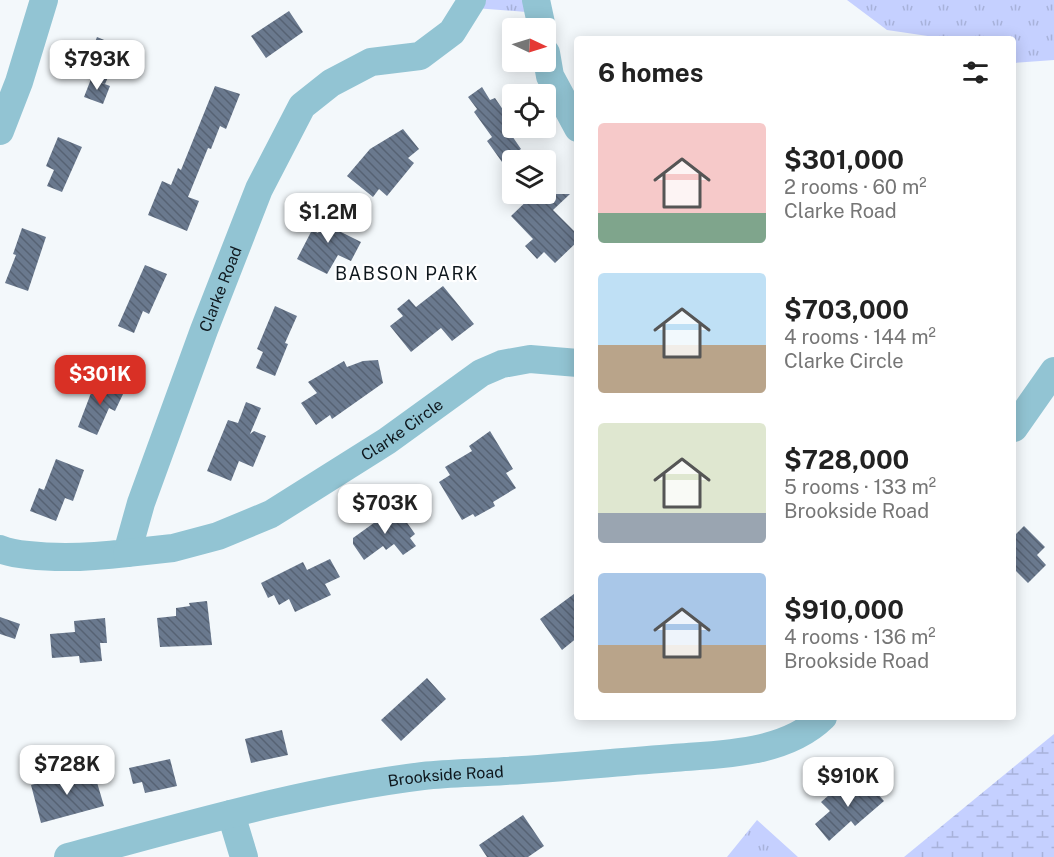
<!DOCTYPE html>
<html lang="en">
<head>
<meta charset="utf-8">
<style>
	:root { --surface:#fff; --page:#f6f6f6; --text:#222; --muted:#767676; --accent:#d93025 }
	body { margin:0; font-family:"Public Sans",sans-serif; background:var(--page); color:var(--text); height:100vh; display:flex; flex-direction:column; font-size:22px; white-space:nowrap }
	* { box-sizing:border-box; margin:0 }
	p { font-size:20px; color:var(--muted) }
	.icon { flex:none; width:33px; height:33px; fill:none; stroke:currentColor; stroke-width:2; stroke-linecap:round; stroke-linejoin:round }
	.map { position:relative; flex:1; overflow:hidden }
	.side { position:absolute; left:574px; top:36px; width:442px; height:684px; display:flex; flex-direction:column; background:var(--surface); border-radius:6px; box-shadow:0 3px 15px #0003 }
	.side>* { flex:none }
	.needle { width:39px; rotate:94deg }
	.tools { position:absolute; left:502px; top:18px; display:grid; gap:12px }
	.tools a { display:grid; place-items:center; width:54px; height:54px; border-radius:6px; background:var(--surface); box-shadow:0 3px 15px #0003; font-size:30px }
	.price { position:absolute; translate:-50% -51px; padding:0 14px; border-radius:12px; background:#fff; color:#222; font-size:20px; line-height:39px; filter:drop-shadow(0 2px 3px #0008) }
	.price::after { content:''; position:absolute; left:50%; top:36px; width:18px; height:14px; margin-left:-9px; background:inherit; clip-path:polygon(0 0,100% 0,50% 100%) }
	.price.selected { background:var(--accent); color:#fff }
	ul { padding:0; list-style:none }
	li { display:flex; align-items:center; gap:18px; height:150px; padding:0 24px }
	li span { display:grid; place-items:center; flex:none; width:168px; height:120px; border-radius:6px; color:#555 }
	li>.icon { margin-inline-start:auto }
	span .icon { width:72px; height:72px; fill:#fffc; stroke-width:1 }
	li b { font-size:26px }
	h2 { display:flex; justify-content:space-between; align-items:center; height:72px; padding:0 24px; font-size:26px }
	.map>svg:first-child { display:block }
</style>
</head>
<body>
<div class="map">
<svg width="1054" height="857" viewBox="0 0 1054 857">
	<defs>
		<pattern id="grass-tufts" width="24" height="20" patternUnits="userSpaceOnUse" patternTransform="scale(1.5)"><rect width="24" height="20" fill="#c5d0ff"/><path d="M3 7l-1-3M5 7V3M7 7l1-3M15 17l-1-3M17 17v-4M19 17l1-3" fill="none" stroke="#a8b2da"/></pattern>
		<pattern id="wetland-marsh" width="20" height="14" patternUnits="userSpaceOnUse" patternTransform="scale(1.5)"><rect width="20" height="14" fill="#c5d0ff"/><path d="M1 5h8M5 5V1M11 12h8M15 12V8" fill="none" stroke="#a8b2da"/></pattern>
		<pattern id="building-back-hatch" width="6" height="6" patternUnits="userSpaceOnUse" patternTransform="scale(1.5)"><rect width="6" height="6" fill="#6a798e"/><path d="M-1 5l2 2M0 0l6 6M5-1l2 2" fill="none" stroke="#566273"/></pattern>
	</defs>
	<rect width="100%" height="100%" fill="#f3f8fb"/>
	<path fill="url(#grass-tufts)" d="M 462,0 L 541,0 L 539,13 L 462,7 Z
		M 847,0 L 1054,0 L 1054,60 L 1014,63 L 1014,39 L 948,39 L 887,30 Z
		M 757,820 L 798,857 L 727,857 Z"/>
	<path fill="url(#wetland-marsh)" d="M 1054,734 L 1054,857 L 904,857 Z"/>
	<path fill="url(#building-back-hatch)" d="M 289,11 L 303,32 L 266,58 L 251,36 Z
		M 97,37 L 121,47 L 105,84 L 82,74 Z
		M 91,79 L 110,86 L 103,104 L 84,97 Z
		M 215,86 L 240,94 L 226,129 L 220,126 L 211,149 L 208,148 L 188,197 L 199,201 L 187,231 L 148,215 L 162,181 L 171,185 L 178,168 L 181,170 Z
		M 482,87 L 490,100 L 495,98 L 512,123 L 506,127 L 521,149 L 502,162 L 487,141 L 492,137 L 474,112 L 477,109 L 468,97 Z
		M 403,129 L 419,149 L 408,158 L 414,163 L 387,196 L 379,189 L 373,197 L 347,176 L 370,149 Z
		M 58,137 L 82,147 L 62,192 L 47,186 L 54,170 L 46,166 Z
		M 534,194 L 570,194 L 553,210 L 578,235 L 578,241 L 555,263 L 544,252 L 537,259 L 525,246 L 533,239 L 511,216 Z
		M 330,209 L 346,217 L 339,231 L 361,242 L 351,261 L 338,255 L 327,274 L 297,259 L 312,230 L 318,233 Z
		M 22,228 L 46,237 L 28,291 L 5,283 L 16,255 L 13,254 Z
		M 145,265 L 167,274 L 149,314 L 143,311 L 134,333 L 118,326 Z
		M 443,286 L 474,324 L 452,341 L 441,328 L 411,352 L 390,326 L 403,316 L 397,309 L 409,299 L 416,307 Z
		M 275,306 L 297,316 L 285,343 L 288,344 L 275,376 L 256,368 L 263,352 L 257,349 Z
		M 378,360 L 383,383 L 332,419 L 330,415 L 316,425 L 301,403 L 317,393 L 308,382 L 344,361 L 347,367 L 363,361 Z
		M 96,380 L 124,392 L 115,411 L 109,408 L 97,435 L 78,427 Z
		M 246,402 L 261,408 L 250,434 L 254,431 L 266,436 L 253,467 L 239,461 L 231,481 L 207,471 L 228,420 L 238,423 Z
		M 490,431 L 513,469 L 506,473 L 516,488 L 493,502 L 495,506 L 475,517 L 473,514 L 462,520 L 439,482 L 450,475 L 445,467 L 472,451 L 469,446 Z
		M 56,459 L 84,470 L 73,501 L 65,498 L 56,521 L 30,511 L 39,488 L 44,490 Z
		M 396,507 L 415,534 L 410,538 L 416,546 L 403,555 L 394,544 L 386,550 L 383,546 L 364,560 L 353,544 L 353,538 Z
		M 1024,526 L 1045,547 L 1037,555 L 1046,565 L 1028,583 L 1014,569 L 1014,536 Z
		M 330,559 L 340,577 L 325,584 L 331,595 L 295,612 L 289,599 L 279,605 L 274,595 L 268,598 L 261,583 L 303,562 L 307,570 Z
		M 578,591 L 578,637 L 562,650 L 540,619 Z
		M 207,601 L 212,645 L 160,647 L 157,618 L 176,616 L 176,608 L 190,606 L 189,603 Z
		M 0,617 L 20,624 L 15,639 L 0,634 Z
		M 105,618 L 107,643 L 100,643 L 102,661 L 80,663 L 79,656 L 52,658 L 50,634 L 75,632 L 74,621 Z
		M 427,678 L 446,699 L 401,741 L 381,720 Z
		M 282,730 L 288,755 L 251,763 L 245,739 Z
		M 170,759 L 177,786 L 145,793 L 142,782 L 133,784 L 129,768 Z
		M 93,769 L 104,806 L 41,823 L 31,785 Z
		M 863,777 L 884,801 L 855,826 L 851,821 L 829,841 L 815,824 L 830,811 L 821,802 L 836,789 L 841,796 Z
		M 523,815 L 544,846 L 528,857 L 487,857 L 479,845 Z"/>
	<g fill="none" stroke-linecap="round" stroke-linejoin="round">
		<g stroke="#92c4d3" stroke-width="28">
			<path d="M 536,0 L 542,28"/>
			<path d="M 546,53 L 550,76 L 578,128"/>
			<path d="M 0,131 L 19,82 L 44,0"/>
			<path d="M 1014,428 L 1054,371"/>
			<path id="s1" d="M 0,549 C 9,553 18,554 28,555 C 62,559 94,557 127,553 L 141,503 L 204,330 L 259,189 L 302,106 L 331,83 L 371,62 L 420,56 L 452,32 L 472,0"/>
			<path id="s2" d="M 127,553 L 173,548 L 218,536 L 271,514 L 387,441 L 481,373 L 502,364 L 530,359 L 578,363"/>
			<path d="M 231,814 L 244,857"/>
			<path id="s3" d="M 68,857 C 185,826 302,791 423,776 C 450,773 478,773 505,771 C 561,768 617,762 673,758 C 723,754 785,754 823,717"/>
		</g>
	</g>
	<g text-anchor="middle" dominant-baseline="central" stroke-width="4.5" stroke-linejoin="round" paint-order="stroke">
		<g font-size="16" fill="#0e171d" stroke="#fff">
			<text stroke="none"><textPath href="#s1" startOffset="408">Clarke Road</textPath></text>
			<text stroke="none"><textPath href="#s2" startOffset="306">Clarke Circle</textPath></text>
			<text stroke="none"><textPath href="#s3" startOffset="387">Brookside Road</textPath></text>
		</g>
		<g font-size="18" letter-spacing="1.5" fill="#0e171d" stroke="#fff">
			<text x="407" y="273">BABSON PARK</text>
		</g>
	</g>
</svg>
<div class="tools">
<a><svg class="needle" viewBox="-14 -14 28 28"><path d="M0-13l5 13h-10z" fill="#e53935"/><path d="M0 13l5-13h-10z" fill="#767676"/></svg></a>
<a><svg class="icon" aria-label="locate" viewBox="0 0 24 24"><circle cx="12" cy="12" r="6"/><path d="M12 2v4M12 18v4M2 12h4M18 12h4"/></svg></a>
<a><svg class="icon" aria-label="layers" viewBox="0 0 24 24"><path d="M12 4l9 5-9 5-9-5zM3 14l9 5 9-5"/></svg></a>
</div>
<b class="price" style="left:97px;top:91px">$793K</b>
<b class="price" style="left:328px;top:244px">$1.2M</b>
<b class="price selected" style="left:100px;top:406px">$301K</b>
<b class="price" style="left:385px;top:535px">$703K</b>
<b class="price" style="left:67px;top:796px">$728K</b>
<b class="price" style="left:848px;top:808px">$910K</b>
<section class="side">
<h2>6 homes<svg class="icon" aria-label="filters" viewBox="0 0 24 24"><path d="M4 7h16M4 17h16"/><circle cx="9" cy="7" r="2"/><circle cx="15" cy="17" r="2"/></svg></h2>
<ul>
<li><span style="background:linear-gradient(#f6c9c9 75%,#7fa58c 0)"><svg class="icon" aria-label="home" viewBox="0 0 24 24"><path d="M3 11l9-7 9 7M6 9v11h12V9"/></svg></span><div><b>$301,000</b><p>2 rooms · 60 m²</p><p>Clarke Road</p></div></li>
<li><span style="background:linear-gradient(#bfe0f5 60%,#b9a48a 0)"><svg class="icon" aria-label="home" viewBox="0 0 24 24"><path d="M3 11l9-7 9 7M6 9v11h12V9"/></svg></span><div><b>$703,000</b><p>4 rooms · 144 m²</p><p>Clarke Circle</p></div></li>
<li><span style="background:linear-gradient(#dfe7d0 75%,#9aa5b1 0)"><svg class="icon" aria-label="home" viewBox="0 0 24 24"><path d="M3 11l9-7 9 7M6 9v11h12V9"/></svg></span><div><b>$728,000</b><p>5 rooms · 133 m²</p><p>Brookside Road</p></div></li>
<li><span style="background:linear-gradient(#a9c7e8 60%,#b9a48a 0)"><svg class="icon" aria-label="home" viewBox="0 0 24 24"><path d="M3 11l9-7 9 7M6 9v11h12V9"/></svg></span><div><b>$910,000</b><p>4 rooms · 136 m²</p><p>Brookside Road</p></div></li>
</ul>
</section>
</div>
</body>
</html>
